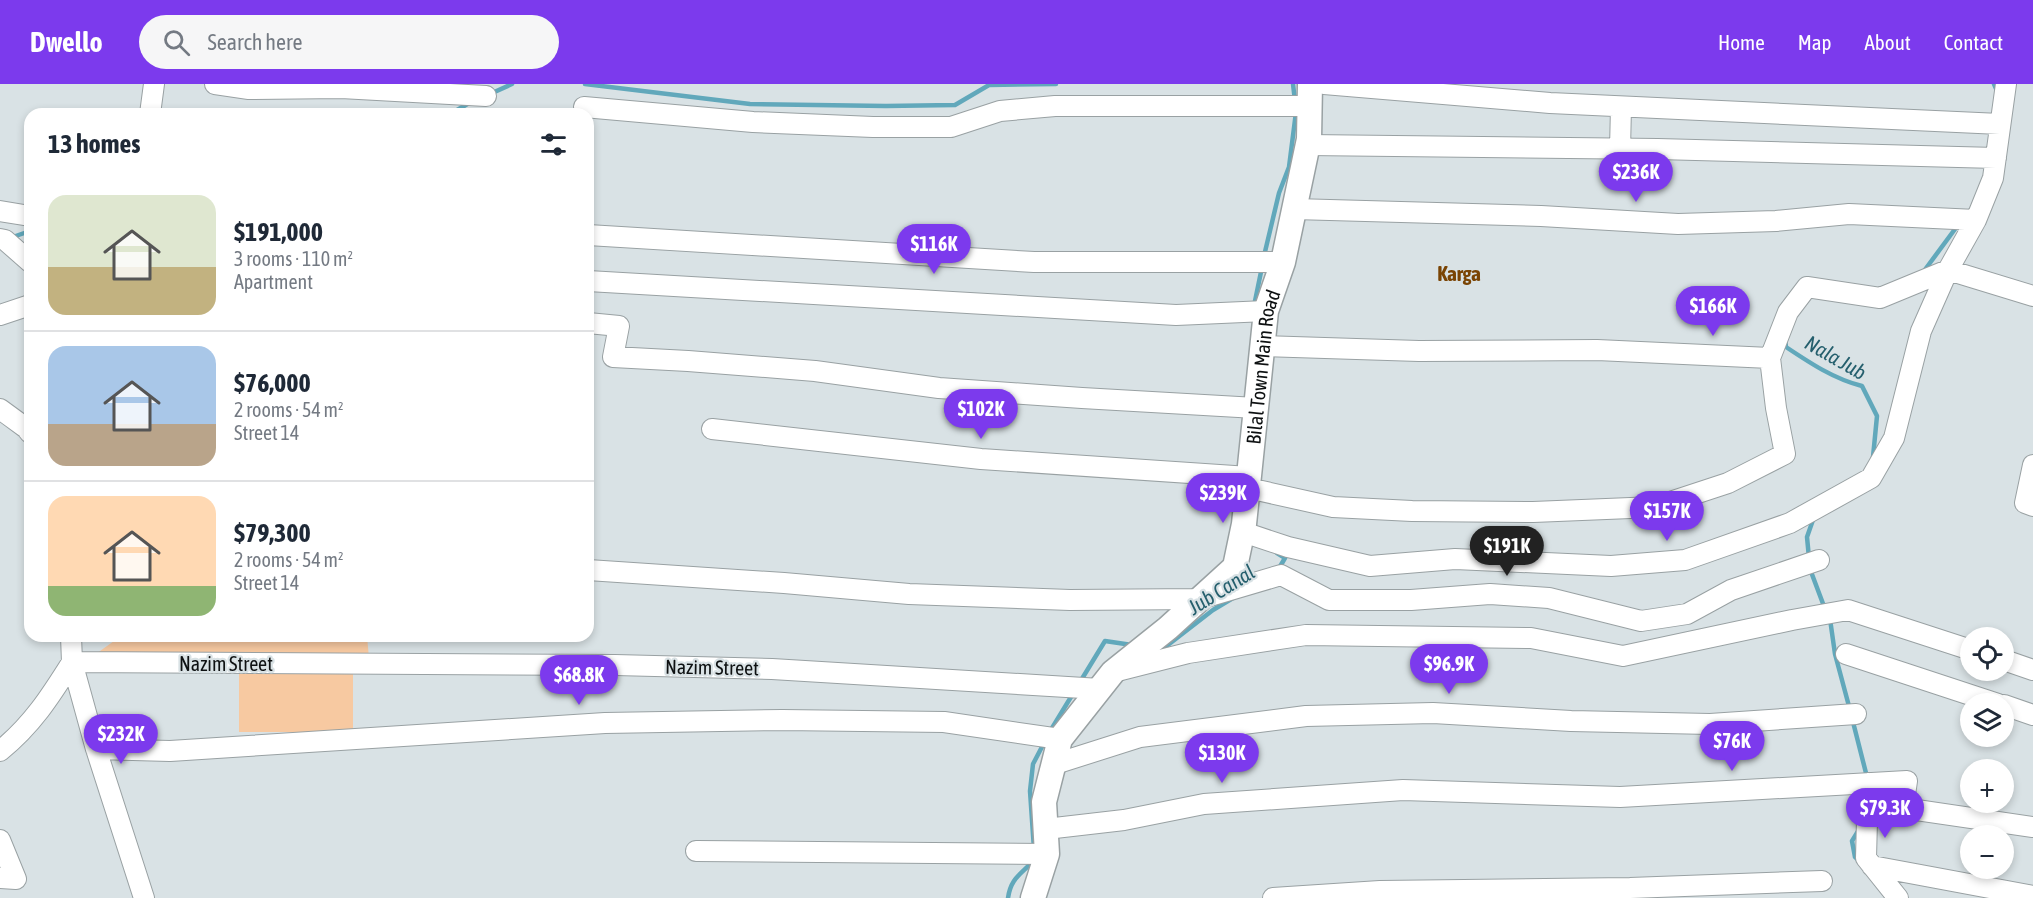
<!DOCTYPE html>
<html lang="en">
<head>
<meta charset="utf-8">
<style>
	:root { --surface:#fff; --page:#f6f6f7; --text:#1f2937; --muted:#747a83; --line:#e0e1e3; --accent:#7c3aed }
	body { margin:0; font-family:"Asap Condensed",sans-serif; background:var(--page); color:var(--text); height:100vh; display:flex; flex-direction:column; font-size:22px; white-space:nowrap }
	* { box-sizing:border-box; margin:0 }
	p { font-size:20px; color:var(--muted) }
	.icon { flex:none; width:33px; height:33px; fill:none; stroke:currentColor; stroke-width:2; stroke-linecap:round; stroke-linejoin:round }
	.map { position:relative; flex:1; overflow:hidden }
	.sheet { position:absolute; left:24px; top:24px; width:570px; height:534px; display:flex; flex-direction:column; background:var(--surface); border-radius:18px; box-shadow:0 3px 9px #0003 }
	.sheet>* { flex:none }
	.fabs { position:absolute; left:1960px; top:543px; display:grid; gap:12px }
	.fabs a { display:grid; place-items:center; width:54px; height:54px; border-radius:50%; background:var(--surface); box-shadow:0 3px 9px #0003; font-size:30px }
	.price { position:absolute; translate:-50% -51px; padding:0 14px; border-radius:21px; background:var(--accent); color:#fff; font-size:20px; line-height:39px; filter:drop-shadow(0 2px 3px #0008) }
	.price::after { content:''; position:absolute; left:50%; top:36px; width:18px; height:14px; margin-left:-9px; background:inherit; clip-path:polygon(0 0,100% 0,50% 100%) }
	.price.on { background:#222; color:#fff }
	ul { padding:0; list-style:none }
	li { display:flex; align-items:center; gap:18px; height:150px; padding:0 24px }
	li+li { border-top:2px solid var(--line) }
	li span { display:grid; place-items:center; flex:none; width:168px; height:120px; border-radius:18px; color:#555 }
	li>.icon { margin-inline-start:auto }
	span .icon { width:72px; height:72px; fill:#fffc; stroke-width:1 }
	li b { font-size:26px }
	h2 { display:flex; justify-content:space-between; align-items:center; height:72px; padding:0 24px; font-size:26px }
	header { display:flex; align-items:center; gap:36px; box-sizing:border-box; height:84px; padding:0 30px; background:var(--accent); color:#fff }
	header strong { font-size:28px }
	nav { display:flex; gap:33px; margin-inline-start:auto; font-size:21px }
	.search { width:420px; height:54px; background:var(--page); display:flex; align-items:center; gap:15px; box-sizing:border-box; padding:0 21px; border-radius:33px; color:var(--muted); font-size:22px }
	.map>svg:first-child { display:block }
</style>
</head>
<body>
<header>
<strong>Dwello</strong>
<div class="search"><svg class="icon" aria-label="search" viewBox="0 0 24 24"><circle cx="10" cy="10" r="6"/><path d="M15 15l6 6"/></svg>Search here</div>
<nav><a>Home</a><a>Map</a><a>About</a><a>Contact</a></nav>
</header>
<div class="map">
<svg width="2033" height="814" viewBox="0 0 2033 814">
	<rect width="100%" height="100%" fill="#d9e2e5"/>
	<path fill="#f7c9a1" d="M 121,552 L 367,552 L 369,574 L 93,572 Z
		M 353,585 L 353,648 L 239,648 L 239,586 Z"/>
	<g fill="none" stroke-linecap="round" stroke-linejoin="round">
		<path stroke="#61a8bb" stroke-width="4.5" d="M 585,0 L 750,20 L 886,22 L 955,21 L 989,1 L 1056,0
			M 1293,0 L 1295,17
			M 1994,0 L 1998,9
			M 490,10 L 512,0
			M 450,30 L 471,18
			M 10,154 L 30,147
			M 1264,172 L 1279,109 L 1289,83 L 1296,28
			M 1924,187 L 1958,141
			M 1254,222 L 1262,183
			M 1785,255 L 1786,263 C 1810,279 1834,295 1862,302 L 1877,332 L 1873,373
			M 1277,469 L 1285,474 L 1278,486
			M 1809,474 L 1807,453 L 1814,433
			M 1810,485 L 1825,525
			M 1830,535 L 1835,570 L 1850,626
			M 1159,563 L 1164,564 L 1213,526 L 1233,514
			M 1080,598 L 1105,557 L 1132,561
			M 1852,634 L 1867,693
			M 1049,649 L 1074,608
			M 1034,765 L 1030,707 L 1033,680 L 1044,659
			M 1859,777 L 1855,773 L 1852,757 L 1860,744
			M 1008,814 C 1011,793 1022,790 1034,776"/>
		<g stroke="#99a1a3" stroke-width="22">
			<path id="minor" d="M 215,0 L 249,5 L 341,4 L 486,12
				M 1324,0 L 1550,19 L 2000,40
				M 584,23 L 753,38 L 873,43 L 951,43 L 1000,27 L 1055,22 L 1309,22
				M 150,30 L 154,0
				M 1307,61 L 1658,65 L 1996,74
				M 1620,65 L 1621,23
				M 1294,125 L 1541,132 L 1678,140 L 1776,137 L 1849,130 L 1976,136
				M 0,127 L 30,132
				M 588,151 L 1034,178 L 1283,178
				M 0,155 L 5,156 L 30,178
				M 588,197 L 1176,231 L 1266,227
				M 0,231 L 30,221
				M 588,239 L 619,242 L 613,273 L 688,277 L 815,287 L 939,304 L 1082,314 L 1256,324
				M 1262,262 L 1419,267 L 1597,266 L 1770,274 L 1788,228 L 1807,203 L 1880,214 L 1948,186 L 1976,136 L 1993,94 L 2006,0
				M 0,325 L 26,344 L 30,349
				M 712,345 L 981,375 L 1249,393
				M 2033,381 L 2025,419 L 2033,422
				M 1248,404 L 1333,423 L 1412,427 L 1533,428 L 1655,423 L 1728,399 L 1785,370 L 1776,324 L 1770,274
				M 1243,448 L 1288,463 L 1370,482 L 1455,475 L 1611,482 L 1685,476 L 1790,439 L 1871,394 L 1894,354 L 1921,247 L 1948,186 L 2033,212
				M 588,486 L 784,499 L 909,510 L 1070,516 L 1200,515 L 1281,491 L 1329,516 L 1411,516 L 1490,510 L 1549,514 L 1641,537 L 1687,530 L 1731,506 L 1819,476
				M 71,552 L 72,578 L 96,665 L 144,814
				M 1846,570 L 1998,620
				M 2004,576 L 2033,586
				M 1117,587 L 1188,569 L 1306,551 L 1531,554 L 1623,572 L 1792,536 L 1848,526 L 1971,566
				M 2004,621 L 2033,631
				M 96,665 L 170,667 L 605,639 L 782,636 L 944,638 L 1060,655
				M 0,667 C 32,641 50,613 72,578 L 615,581 L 772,585 L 1100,605
				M 1055,680 L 1140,653 L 1306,632 L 1433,629 L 1571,637 L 1710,640 L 1856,630
				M 1868,699 L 1866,774 L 1898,814
				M 1046,745 L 1124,736 L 1204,720 L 1403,706 L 1620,713 L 1907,697 L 1903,724 L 2033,743
				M 0,756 L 16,795 L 0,794
				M 696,767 L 1047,770
				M 1872,782 L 2033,812
				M 1273,814 L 1380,807 L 1630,804 L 1822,797"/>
		</g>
		<g stroke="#99a1a3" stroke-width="27">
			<g id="tertiary">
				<path id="s1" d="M 1033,814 L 1047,770 L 1044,718 L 1060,655 L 1113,588 L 1168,544 L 1235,483 L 1244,440 L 1266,227 L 1283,178 L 1309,55 L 1310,0"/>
			</g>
		</g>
		<use href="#minor" stroke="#fff" stroke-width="20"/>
		<use href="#tertiary" stroke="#fff" stroke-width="24"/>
	</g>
	<g text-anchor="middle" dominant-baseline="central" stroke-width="4.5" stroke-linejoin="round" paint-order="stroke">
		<g font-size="20" fill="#0e1112" stroke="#d9e2e5">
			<text stroke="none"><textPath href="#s1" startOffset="612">Bilal Town Main Road</textPath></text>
			<text x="226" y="579">Nazim Street</text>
			<text transform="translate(712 583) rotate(1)">Nazim Street</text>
		</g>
		<g font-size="21" font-weight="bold" fill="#7a4404" stroke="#d9e2e5">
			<text x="1459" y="189">Karga</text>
		</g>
		<g font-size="21" font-style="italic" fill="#255f6d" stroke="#d9e2e5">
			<text transform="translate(1836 273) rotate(30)">Nala Jub</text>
			<text transform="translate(1221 505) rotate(-32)">Jub Canal</text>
		</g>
	</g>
</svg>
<div class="fabs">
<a><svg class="icon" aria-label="locate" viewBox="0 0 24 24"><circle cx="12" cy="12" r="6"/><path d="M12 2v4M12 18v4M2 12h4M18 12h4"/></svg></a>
<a><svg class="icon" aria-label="layers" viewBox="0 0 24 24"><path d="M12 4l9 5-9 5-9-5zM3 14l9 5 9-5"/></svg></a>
<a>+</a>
<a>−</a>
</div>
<b class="price" style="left:1636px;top:119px">$236K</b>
<b class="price" style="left:934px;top:191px">$116K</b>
<b class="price" style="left:1713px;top:253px">$166K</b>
<b class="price" style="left:981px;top:356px">$102K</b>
<b class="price" style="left:1223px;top:440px">$239K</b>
<b class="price" style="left:1667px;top:458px">$157K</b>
<b class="price on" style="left:1507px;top:493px">$191K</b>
<b class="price" style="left:1449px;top:611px">$96.9K</b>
<b class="price" style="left:579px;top:622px">$68.8K</b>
<b class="price" style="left:121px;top:681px">$232K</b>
<b class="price" style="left:1732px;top:688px">$76K</b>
<b class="price" style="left:1222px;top:700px">$130K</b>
<b class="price" style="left:1885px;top:755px">$79.3K</b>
<section class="sheet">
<h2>13 homes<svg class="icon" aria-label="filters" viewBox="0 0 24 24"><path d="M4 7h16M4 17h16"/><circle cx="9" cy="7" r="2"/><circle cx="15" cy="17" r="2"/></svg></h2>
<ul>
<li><span style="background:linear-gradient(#dfe7d0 60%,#c2b280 0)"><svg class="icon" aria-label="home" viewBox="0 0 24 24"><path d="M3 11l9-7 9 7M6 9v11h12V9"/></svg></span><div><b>$191,000</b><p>3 rooms · 110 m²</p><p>Apartment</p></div></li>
<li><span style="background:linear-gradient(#a9c7e8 65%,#b9a48a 0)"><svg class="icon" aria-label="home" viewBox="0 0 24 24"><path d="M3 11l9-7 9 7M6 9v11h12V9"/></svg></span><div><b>$76,000</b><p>2 rooms · 54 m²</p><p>Street 14</p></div></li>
<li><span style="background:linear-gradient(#ffd9b3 75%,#8fb573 0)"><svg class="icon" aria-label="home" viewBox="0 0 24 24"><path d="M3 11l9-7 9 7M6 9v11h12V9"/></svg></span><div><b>$79,300</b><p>2 rooms · 54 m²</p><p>Street 14</p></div></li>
</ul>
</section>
</div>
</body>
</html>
